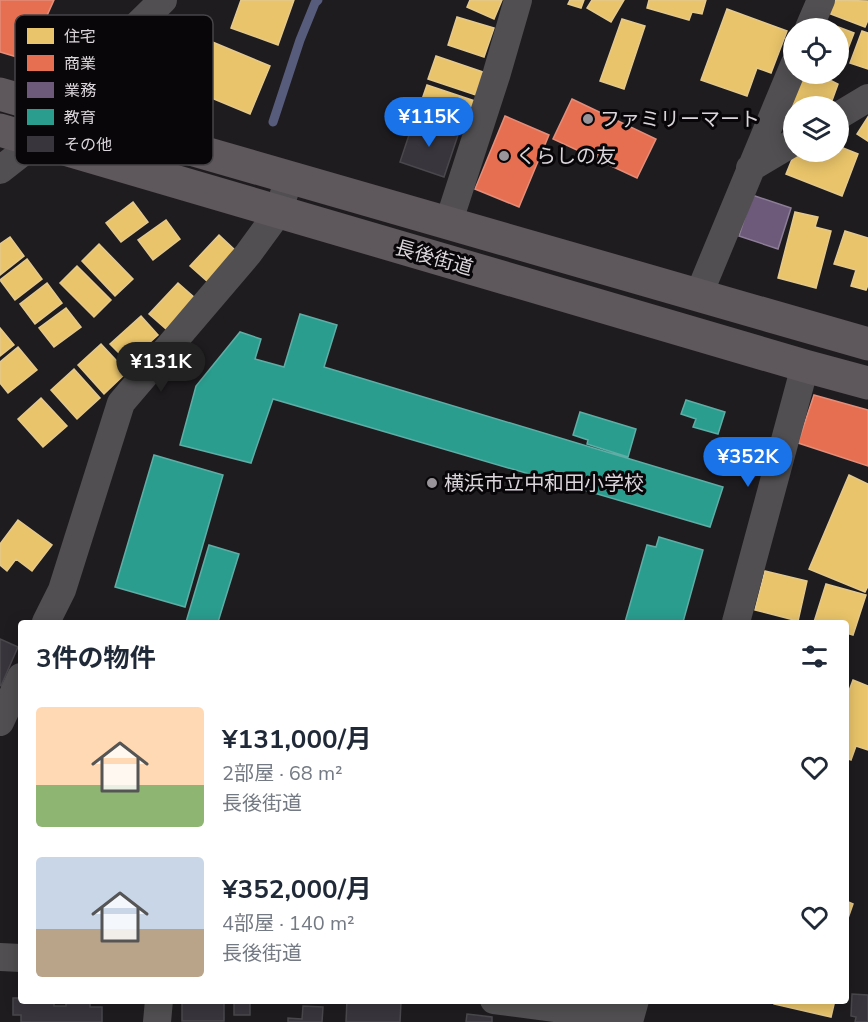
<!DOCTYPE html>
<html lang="ja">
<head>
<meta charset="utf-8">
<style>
	:root { --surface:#fff; --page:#f2f2f3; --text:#1f2937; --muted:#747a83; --accent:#1a73e8 }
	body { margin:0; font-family:"Nunito Sans","Noto Sans JP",sans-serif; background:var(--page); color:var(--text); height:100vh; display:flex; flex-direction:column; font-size:22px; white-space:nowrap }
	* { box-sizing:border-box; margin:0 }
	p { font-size:20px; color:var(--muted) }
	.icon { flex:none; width:33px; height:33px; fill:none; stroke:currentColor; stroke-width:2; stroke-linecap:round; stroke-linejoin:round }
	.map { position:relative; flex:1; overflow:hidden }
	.drawer { position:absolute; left:18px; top:620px; width:831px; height:384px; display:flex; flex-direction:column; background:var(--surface); border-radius:6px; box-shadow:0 3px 15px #0003 }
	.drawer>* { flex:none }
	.tools { position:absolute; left:783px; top:18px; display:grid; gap:12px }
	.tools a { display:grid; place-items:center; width:66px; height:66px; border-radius:50%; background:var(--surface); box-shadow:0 3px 15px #0003; font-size:30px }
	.price { position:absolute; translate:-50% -51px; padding:0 14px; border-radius:21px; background:var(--accent); color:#fff; font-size:20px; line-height:39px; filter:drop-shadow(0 2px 3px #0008) }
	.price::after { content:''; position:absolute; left:50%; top:36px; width:18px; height:14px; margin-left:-9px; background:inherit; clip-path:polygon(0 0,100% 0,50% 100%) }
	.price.current { background:#222; color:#fff }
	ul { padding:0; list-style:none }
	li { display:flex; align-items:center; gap:18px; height:150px; padding:0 18px }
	li span { display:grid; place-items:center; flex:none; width:168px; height:120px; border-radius:6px; color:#555 }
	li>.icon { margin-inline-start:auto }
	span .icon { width:72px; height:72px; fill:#fffc; stroke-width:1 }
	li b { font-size:26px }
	h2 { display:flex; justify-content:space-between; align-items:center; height:72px; padding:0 18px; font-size:26px }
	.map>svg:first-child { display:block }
</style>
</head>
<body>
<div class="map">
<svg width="868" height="1022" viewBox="0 0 868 1022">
	<rect width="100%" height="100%" fill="#1f1c20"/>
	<path fill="#e9c46a" stroke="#e4c98c" stroke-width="1.5" d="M 241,0 L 294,0 L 278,45 L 231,28 Z
		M 470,0 L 502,0 L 494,19 L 467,7 Z
		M 570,0 L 584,0 L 581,8 L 568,4 Z
		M 592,0 L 624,0 L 611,22 L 587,8 Z
		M 649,0 L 706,0 L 702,14 L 692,12 L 689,20 L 647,8 Z
		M 828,0 L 868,1 L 868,20 L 865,27 L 823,11 Z
		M 727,9 L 787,31 L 771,73 L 757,68 L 747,96 L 701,80 Z
		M 457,17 L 494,28 L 484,57 L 448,45 Z
		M 622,19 L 645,26 L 624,89 L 600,81 Z
		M 820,20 L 854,33 L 841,67 L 838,66 L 838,28 L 816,28 Z
		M 862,31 L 868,33 L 868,69 L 850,63 Z
		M 198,36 L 270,66 L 250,114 L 178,84 Z
		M 436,56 L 483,72 L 476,95 L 428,79 Z
		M 803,74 L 818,74 L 838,84 L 830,106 L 794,106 L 794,116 L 788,113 Z
		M 427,85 L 475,101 L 467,124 L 419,108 Z
		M 868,117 L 868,141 L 857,134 Z
		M 838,146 L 858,154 L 842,196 L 786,174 L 795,152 L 838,152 Z
		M 133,202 L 148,222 L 121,242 L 106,223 Z
		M 795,212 L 818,217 L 815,227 L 831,231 L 816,288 L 778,278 Z
		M 166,220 L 180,239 L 153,260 L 138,240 Z
		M 845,231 L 868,238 L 868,285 L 866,290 L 851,286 L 856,270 L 834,264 Z
		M 219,235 L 236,251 L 208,282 L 190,266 Z
		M 10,237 L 24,256 L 0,275 L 0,244 Z
		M 99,244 L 133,279 L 115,296 L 82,261 Z
		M 27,259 L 42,279 L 15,300 L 0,280 Z
		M 77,266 L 111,300 L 94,317 L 60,283 Z
		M 47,283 L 62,303 L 35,324 L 20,304 Z
		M 178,283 L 195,298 L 166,329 L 149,314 Z
		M 66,308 L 81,327 L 54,347 L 39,328 Z
		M 141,316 L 158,335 L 128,362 L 110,344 Z
		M 0,328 L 14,345 L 0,356 Z
		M 101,344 L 127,372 L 104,394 L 78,365 Z
		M 18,347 L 37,370 L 8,393 L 0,383 L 0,362 Z
		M 74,369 L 100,398 L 77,419 L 51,390 Z
		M 41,398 L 67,426 L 43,447 L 18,419 Z
		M 849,475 L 868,484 L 868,586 L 865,592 L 809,569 Z
		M 18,520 L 52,545 L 32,571 L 16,559 L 7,571 L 0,565 L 0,544 Z
		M 765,571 L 807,581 L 798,621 L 755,610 Z
		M 826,584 L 866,595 L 853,635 L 846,633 L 846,622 L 814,622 Z
		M 853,680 L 868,686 L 868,750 L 856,746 L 851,760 L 846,758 L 846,699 Z
		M 846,901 L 853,904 L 846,924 Z
		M 775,1000 L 835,1000 L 831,1017 L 774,1004 Z"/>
	<path fill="#e76f51" stroke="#e38e7a" stroke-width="1.5" d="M 0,0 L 54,0 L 27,60 L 0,52 Z
		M 572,99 L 656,139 L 637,178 L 553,139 Z
		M 505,116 L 549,135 L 519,207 L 475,189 Z
		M 814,395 L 868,410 L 868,466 L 798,443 Z"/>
	<path fill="#6d597a" stroke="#8d7e97" stroke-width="1.5" d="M 752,195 L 791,208 L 778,249 L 739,236 Z"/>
	<path fill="#2a9d8f" stroke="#5eaea6" stroke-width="1.5" d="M 300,314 L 337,325 L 324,367 L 723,487 L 710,527 L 273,399 L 251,463 L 180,445 L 196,386 L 240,332 L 261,339 L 255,359 L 284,367 Z
		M 686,400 L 725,412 L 718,434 L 693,427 L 696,419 L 681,414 Z
		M 580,412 L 636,429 L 628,457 L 587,444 L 588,440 L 573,435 Z
		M 154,455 L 223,475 L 185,607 L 115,587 Z
		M 659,537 L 703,550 L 683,622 L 625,622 L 647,545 L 656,547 Z
		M 209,545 L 239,554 L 218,622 L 186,622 Z"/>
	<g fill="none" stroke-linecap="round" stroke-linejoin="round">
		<path stroke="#575c7c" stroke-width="9" d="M 273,122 L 300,40 L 315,3 L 318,0"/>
	</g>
	<path fill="#39353d" stroke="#4a484c" stroke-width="1.5" d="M 414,120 L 458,135 L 444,177 L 400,162 Z
		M 0,639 L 18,647 L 1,686 L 0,685 Z
		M 852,994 L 868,995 L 868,1022 L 855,1022 L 856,1017 L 851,1016 Z
		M 13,998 L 21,998 L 21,1000 L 54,1000 L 54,1006 L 66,1006 L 66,1000 L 90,1000 L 90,1007 L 102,1007 L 102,1022 L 21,1022 L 21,1015 L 13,1015 Z
		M 182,1000 L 224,1000 L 224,1021 L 182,1021 Z
		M 234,1000 L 250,1000 L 250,1015 L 234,1015 Z
		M 347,1000 L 401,1002 L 400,1022 L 346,1022 Z
		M 303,1006 L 323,1007 L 322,1022 L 288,1022 L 288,1018 L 302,1019 Z
		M 467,1014 L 492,1017 L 492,1022 L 466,1022 Z"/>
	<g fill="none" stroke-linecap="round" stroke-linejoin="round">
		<path stroke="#514f51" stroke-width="28" d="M 809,28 L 821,0
			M 838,116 L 868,98
			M 84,119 L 114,48 L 163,0
			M 750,168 L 794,142
			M 0,170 L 37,141
			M 448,224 L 496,76 L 518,0
			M 699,294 L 794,65
			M 46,622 L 62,590 L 121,403 L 248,254 L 278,213 L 289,178
			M 736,622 L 805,366
			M 0,722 L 21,677
			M 0,957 L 21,958
			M 494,1000 L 630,1018 L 635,1000
			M 157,1022 L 159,1000"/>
		<path stroke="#5e585c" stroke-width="33" d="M 0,94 L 868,344
			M 0,130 L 805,366 L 868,383"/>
	</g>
	<g fill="#989499" stroke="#090609" stroke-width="2">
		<circle cx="588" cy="119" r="6"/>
		<circle cx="504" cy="156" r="6"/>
		<circle cx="432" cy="483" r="6"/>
	</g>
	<g text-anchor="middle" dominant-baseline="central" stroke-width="6" stroke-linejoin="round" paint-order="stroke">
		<g font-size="20" fill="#d9d5da" stroke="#090609" text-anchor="start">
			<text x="600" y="119">ファミリーマート</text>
			<text x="516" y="156">くらしの友</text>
			<text x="444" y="483">横浜市立中和田小学校</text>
		</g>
		<g font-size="20" fill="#d9d5da" stroke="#090609">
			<text transform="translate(434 258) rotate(16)">長後街道</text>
		</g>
	</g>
	<rect x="15" y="15" width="198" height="150" rx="9" fill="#090609" stroke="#474448" stroke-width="1.5"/>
	<rect x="27" y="28" width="27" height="16" fill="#e9c46a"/>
	<rect x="27" y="55" width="27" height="16" fill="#e76f51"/>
	<rect x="27" y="82" width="27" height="16" fill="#6d597a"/>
	<rect x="27" y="109" width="27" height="16" fill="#2a9d8f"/>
	<rect x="27" y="136" width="27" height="16" fill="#39353d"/>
	<g font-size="16" fill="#d9d5da">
		<text x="64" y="42">住宅</text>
		<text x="64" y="69">商業</text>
		<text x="64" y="96">業務</text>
		<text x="64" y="123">教育</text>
		<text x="64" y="150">その他</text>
	</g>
</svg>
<div class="tools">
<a><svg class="icon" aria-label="locate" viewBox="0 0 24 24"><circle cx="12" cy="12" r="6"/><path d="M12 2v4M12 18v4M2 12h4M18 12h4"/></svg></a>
<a><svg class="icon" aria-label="layers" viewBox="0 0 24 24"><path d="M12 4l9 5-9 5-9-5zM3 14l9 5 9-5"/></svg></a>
</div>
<b class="price" style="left:429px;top:148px">¥115K</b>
<b class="price current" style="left:161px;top:393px">¥131K</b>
<b class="price" style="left:748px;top:488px">¥352K</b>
<section class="drawer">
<h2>3件の物件<svg class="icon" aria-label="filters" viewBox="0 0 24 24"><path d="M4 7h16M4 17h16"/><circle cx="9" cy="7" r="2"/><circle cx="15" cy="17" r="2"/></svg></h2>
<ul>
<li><span style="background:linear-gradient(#ffd9b3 65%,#8fb573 0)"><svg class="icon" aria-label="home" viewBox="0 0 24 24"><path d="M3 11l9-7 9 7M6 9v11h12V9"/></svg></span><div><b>¥131,000/月</b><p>2部屋 · 68 m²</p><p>長後街道</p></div><svg class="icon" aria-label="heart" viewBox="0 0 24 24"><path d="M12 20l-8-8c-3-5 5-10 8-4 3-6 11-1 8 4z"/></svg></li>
<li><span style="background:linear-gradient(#c9d6e8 60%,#b9a48a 0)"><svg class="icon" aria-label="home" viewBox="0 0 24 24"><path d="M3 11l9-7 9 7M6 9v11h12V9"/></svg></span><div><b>¥352,000/月</b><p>4部屋 · 140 m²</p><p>長後街道</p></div><svg class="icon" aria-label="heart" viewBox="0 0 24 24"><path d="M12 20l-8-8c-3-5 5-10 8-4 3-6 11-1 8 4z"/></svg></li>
</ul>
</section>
</div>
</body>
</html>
